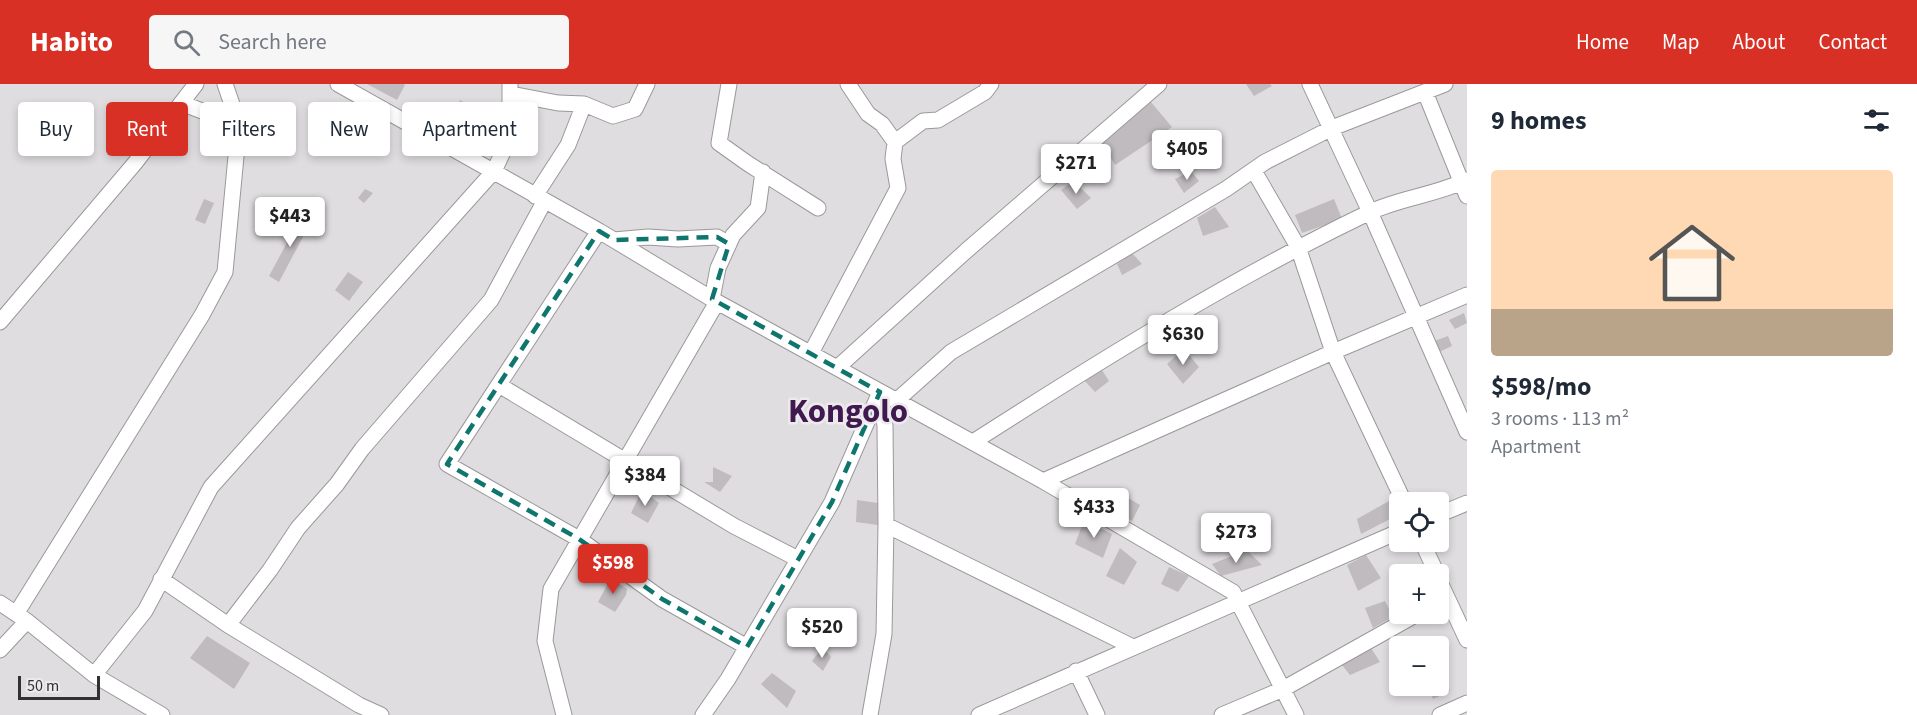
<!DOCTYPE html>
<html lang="en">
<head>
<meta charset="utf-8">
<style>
	:root { --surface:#fff; --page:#f6f6f7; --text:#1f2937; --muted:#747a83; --line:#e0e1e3; --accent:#d93025 }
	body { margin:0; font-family:"Source Sans 3",sans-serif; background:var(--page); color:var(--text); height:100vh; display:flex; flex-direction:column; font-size:22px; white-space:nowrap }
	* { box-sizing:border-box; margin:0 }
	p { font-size:20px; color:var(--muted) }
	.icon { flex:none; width:33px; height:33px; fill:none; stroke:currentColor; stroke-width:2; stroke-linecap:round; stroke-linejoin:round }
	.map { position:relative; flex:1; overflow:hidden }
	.drawer { display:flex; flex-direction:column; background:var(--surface); width:450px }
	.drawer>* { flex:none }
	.banner { position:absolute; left:18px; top:18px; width:570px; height:54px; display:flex; gap:12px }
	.tools { position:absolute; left:1389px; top:408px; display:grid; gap:12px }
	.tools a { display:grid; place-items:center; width:60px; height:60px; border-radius:6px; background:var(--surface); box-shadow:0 3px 9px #0003; font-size:30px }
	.scale { position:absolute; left:18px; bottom:15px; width:82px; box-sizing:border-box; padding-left:6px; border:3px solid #323132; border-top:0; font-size:16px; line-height:21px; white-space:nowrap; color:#323132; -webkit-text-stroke:4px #edeaee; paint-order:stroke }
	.price { position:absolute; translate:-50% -51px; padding:0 14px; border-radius:6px; background:#fff; color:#222; font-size:20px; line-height:39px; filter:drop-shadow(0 2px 3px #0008) }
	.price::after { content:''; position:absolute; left:50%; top:36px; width:18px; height:14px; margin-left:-9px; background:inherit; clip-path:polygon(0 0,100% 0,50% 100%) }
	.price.on { background:var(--accent); color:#fff }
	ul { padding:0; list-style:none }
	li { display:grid; align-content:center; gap:12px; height:318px; padding:0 24px }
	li+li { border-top:2px solid var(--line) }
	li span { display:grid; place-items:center; height:186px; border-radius:6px; color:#555 }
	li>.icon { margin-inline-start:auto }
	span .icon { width:108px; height:108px; fill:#fffc; stroke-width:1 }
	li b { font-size:26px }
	h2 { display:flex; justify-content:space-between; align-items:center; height:72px; padding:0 24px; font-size:26px }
	.tag { padding:0 21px; border-radius:6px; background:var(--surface); box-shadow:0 3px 9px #0003; font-size:21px; line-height:54px }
	.tag.on { background:var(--accent); color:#fff }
	header { display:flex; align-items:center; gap:36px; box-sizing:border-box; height:84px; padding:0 30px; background:var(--accent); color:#fff }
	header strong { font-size:28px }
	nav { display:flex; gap:33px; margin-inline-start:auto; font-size:21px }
	.search { width:420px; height:54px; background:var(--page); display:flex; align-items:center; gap:15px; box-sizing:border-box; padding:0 21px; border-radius:6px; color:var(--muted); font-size:22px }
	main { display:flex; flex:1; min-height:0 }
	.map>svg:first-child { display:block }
</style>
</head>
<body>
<header>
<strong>Habito</strong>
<div class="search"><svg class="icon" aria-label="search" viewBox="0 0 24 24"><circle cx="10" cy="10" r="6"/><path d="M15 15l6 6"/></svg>Search here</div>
<nav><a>Home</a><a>Map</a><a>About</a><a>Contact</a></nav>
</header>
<main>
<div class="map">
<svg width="1467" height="631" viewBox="0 0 1467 631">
	<rect width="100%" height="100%" fill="#e0dde1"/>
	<path fill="#bfbbbe" d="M 367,0 L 403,0 L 405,1 L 397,16 Z
		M 1246,0 L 1270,0 L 1272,2 L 1254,12 Z
		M 460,16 L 481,28 L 464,56 L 444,45 Z
		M 1150,17 L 1172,43 L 1115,81 L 1101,57 Z
		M 1191,87 L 1199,97 L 1184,109 L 1175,95 Z
		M 1074,97 L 1091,114 L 1077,125 L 1061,106 Z
		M 365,105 L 373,109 L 364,119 L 358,114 Z
		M 204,115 L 214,119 L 205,140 L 195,136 Z
		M 1334,115 L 1342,135 L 1302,149 L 1295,131 Z
		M 1215,123 L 1229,143 L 1203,152 L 1197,134 Z
		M 302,131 L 312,136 L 279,198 L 269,192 Z
		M 1132,169 L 1142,180 L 1122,191 L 1117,180 Z
		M 348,188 L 363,198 L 349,217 L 335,206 Z
		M 1464,229 L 1467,239 L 1455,245 L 1449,236 Z
		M 1448,252 L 1452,262 L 1437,269 L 1432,258 Z
		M 1184,265 L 1199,283 L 1183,300 L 1167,280 Z
		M 1100,283 L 1109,297 L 1095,308 L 1082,294 Z
		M 713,383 L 732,392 L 720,408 L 704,398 L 713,398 Z
		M 642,406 L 659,419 L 648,439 L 631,429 Z
		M 1123,411 L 1140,421 L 1132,437 L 1113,428 Z
		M 857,416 L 878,419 L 878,441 L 856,438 Z
		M 1389,417 L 1398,431 L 1361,450 L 1357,435 Z
		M 1084,436 L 1112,450 L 1103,474 L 1075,460 Z
		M 1120,464 L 1137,478 L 1124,501 L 1106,492 Z
		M 1247,466 L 1262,481 L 1221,492 L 1212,480 Z
		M 1366,471 L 1381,494 L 1358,507 L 1347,481 Z
		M 1169,483 L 1189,492 L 1178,508 L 1161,500 Z
		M 611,494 L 627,505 L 626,511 L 615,528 L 598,518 Z
		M 1385,517 L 1393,533 L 1373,544 L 1365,524 Z
		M 207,552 L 250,579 L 234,605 L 190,574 Z
		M 1369,561 L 1380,578 L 1350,591 L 1342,581 Z
		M 823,563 L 831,573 L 823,587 L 812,577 Z
		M 1441,586 L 1450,607 L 1433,615 L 1428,602 L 1438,602 L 1438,587 Z
		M 772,589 L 796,607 L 787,624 L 761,600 Z"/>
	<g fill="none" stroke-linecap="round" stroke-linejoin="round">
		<g stroke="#9b989c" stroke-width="17">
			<path id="minor" d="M 338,0 L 599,147 L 717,218 L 1043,397 L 1233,508 L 1296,631
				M 729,0 L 719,59 L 747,79 L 818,124
				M 848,0 L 868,30 L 882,40 L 895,58
				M 1310,0 L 1370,128 L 1467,348
				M 1425,8 L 1467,112
				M 511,10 L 558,19 L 584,20
				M 181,19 L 239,41
				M 1254,87 L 1298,163 L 1333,268 L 1404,418
				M 535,112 L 568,61 L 584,20 L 613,32 L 635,25 L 647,0
				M 599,147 L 447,380 L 579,455 L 662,515 L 747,563
				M 614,156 L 648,153 L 678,155 L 717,153 L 729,160
				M 712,215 L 718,184 L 733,151 L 758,124 L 763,88
				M 0,238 L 135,79 L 196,0
				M 811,269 L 898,104 L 893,75 L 895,58 L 923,37 L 938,36 L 985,8 L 991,0
				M 838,283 L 966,167 L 1159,0
				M 499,301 L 734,442 L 798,475
				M 896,317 L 951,268 L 1226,105 L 1265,78 L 1332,44 L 1445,0
				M 973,358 C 1101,276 1231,195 1368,129 C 1399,114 1436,111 1467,96
				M 1043,397 L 1333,268 L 1467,211
				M 1438,431 L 1467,419
				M 886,441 L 1133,563
				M 1422,458 L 1437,490
				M 1438,494 L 1467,556
				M 161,495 L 228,541 L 270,486 L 298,444 L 337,400 L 362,365 L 491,216 L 544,118
				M 0,519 L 27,537 L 94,591 L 145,527 L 211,403 L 494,87 L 510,53 L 510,0
				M 16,530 L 202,231 L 225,188 L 239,41 L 225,0
				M 228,541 L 359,621 L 381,631
				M 0,566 L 27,537
				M 1076,587 L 1097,631
				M 94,591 L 162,631
				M 564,631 L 545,557 L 551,505 L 717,218
				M 703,631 L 728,595 L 832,418 L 880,308
				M 870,631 L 884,550 L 886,441 L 885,342 L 880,308
				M 979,631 L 1400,447
				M 1222,631 L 1283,605 L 1417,530
				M 1440,631 L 1467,619"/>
		</g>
		<use href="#minor" stroke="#fff" stroke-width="15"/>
	</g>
	<path fill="none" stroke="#0f766e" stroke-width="4.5" stroke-dasharray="12 8" stroke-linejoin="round" d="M 599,147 L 614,156 L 717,153 L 729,160 L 712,215 L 880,308 L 832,418 L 747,563 L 662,515 L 579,455 L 447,380 Z"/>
	<g text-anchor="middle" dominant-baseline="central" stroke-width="5" stroke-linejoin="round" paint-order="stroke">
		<g font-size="33" font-weight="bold" fill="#40194f" stroke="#edeaee">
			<text x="848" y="327">Kongolo</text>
		</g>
	</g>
</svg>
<div class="tools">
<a><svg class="icon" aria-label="locate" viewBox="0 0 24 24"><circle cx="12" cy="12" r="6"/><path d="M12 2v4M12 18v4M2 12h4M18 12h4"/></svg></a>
<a>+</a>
<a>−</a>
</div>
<div class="scale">50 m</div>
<b class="price" style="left:1187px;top:97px">$405</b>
<b class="price" style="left:1076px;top:111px">$271</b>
<b class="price" style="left:290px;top:164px">$443</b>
<b class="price" style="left:1183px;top:282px">$630</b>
<b class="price" style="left:645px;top:423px">$384</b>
<b class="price" style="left:1094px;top:455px">$433</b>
<b class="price" style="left:1236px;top:480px">$273</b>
<b class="price on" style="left:613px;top:511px">$598</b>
<b class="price" style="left:822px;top:575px">$520</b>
<div class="banner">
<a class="tag">Buy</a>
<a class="tag on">Rent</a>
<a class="tag">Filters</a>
<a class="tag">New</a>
<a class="tag">Apartment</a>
</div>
</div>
<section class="drawer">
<h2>9 homes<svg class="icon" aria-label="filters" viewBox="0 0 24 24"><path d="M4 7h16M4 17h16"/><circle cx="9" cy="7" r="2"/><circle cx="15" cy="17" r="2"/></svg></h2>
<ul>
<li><span style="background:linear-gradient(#ffd9b3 75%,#b9a48a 0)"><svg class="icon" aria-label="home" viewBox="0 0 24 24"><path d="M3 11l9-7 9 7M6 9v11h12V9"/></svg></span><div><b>$598/mo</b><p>3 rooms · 113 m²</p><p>Apartment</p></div></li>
</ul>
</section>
</main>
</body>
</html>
